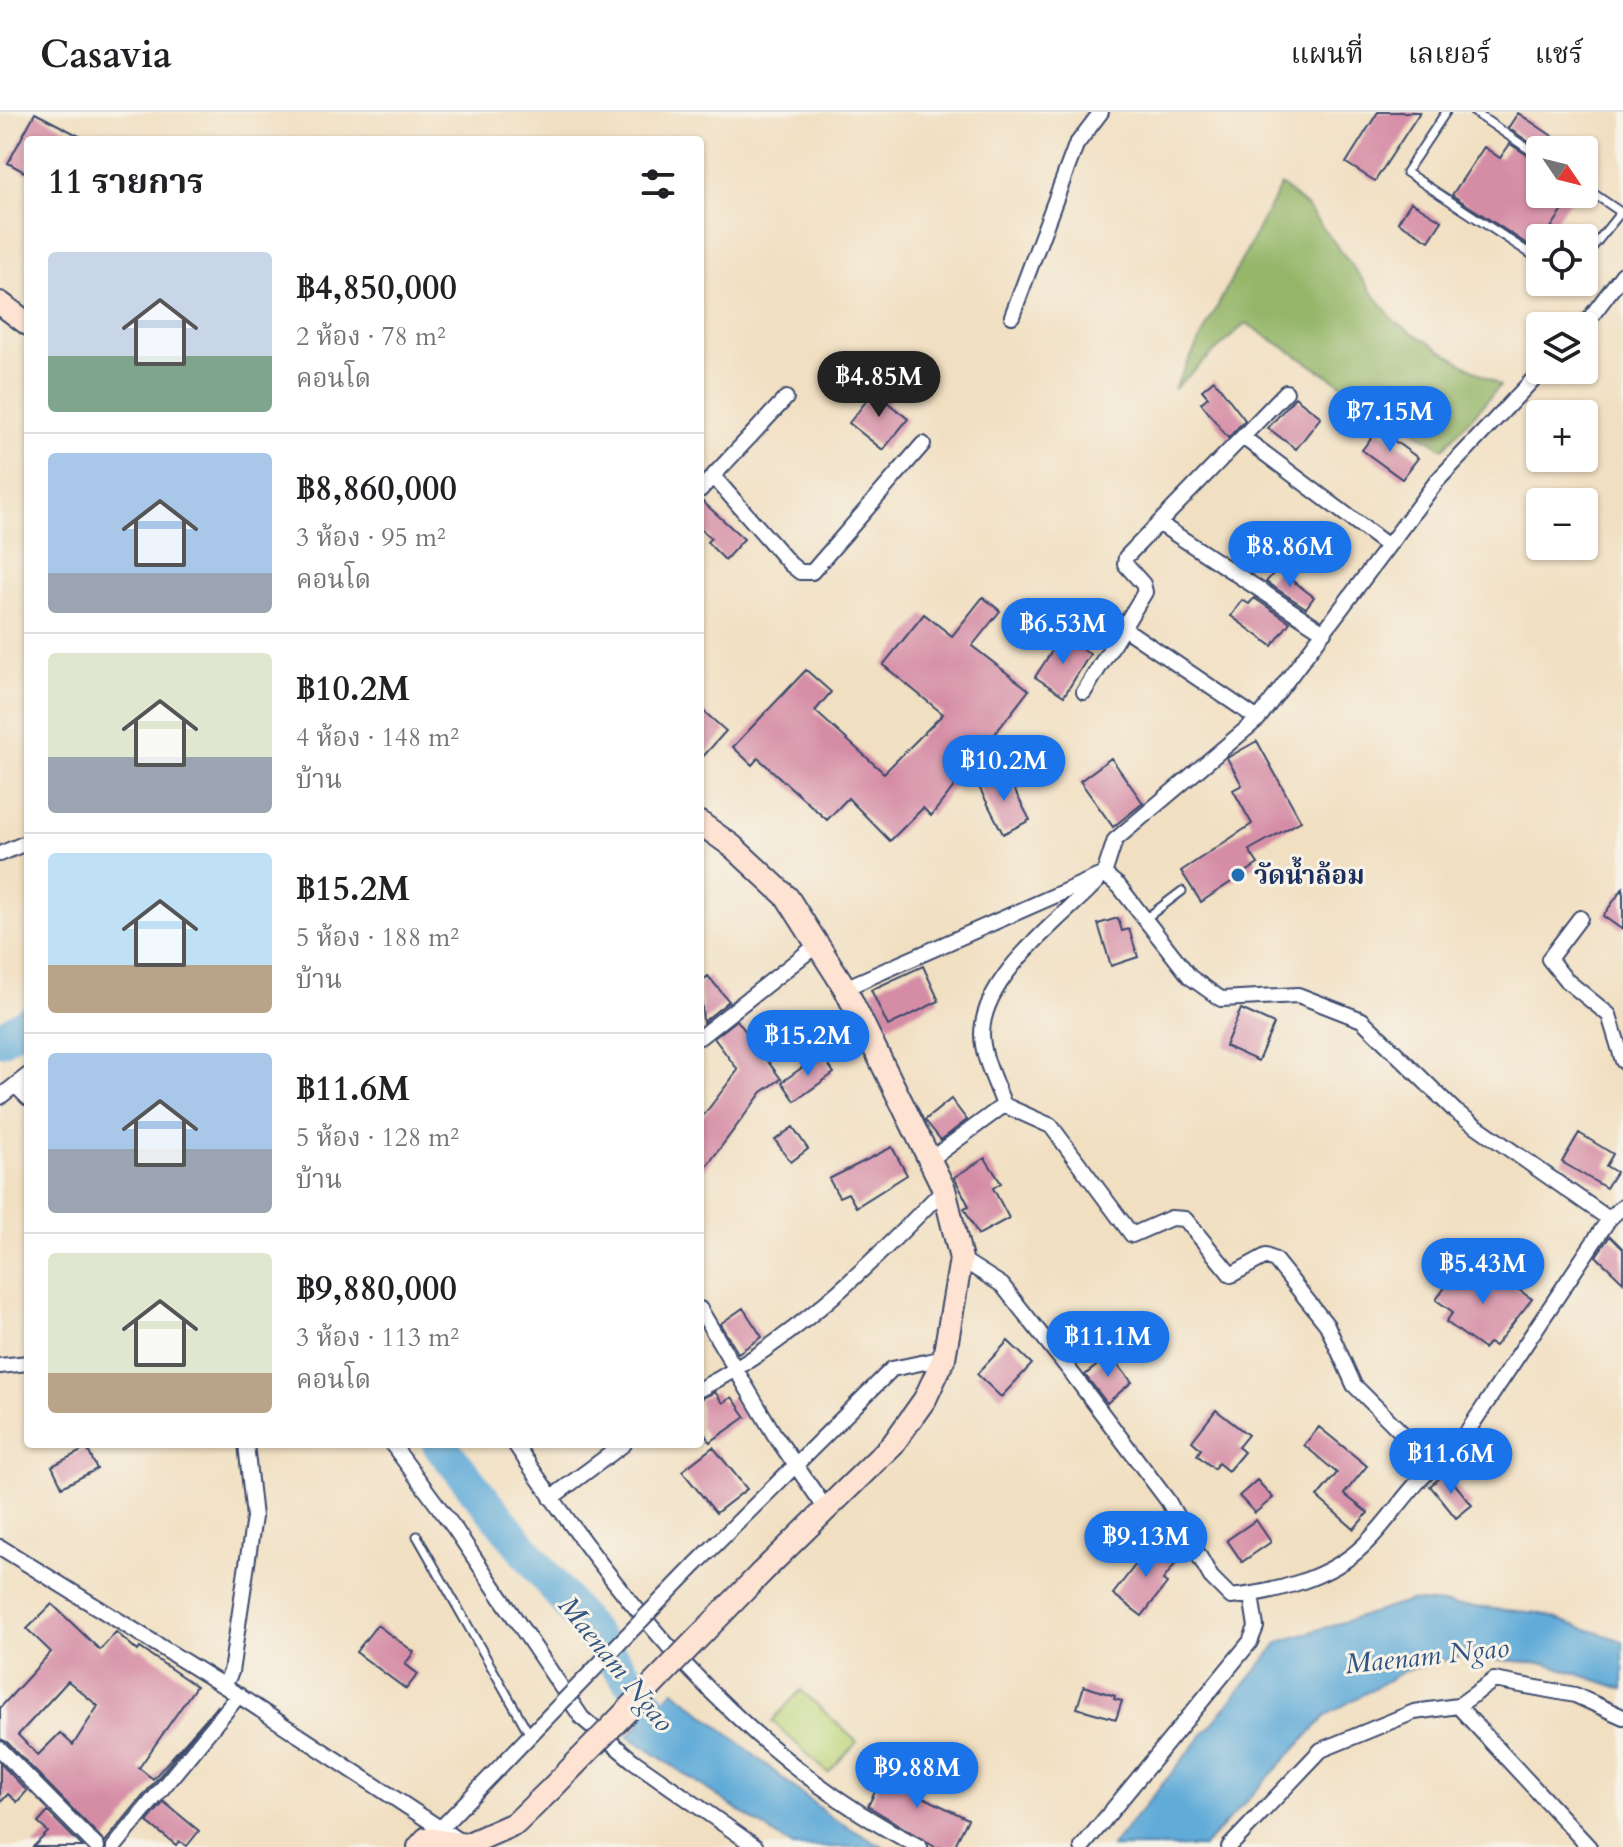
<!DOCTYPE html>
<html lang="th">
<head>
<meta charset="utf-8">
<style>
	:root { --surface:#fff; --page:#f2f2f2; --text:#202124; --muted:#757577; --line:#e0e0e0; --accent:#1a73e8 }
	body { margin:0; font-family:Cardo,"Noto Serif Thai",serif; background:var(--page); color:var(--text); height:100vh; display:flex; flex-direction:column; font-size:30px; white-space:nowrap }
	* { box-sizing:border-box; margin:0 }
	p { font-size:26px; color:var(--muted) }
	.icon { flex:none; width:44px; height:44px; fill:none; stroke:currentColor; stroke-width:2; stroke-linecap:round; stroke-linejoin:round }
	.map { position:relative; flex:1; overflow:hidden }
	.drawer { position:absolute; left:24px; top:24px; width:680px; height:1312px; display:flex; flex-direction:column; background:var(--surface); border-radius:8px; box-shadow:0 2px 6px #0004 }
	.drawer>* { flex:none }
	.needle { width:52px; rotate:125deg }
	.buttons { position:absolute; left:1526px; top:24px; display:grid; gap:16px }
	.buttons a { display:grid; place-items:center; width:72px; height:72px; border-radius:8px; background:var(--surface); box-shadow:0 2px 6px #0004; font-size:40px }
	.price { position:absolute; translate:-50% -68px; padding:0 18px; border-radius:28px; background:var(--accent); color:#fff; font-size:26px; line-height:52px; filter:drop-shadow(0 2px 4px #0008) }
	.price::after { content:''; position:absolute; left:50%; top:48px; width:24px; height:18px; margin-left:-12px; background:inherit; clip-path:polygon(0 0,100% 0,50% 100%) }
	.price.selected { background:#222; color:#fff }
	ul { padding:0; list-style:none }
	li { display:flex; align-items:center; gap:24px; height:200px; padding:0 24px }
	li+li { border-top:2px solid var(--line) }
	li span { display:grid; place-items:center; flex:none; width:224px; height:160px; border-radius:8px; color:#555 }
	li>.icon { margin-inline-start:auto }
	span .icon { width:96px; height:96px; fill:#fffc; stroke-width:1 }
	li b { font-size:34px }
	h2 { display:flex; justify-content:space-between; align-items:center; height:96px; padding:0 24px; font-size:34px }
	header { display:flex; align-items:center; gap:48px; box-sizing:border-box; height:112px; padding:0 40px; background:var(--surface); border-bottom:2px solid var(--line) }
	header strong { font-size:38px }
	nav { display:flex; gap:44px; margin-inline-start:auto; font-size:28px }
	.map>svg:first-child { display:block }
</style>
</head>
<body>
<header>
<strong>Casavia</strong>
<nav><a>แผนที่</a><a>เลเยอร์</a><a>แชร์</a></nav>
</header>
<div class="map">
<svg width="1623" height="1735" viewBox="0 0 1623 1735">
	<rect width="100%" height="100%" fill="#f7f3e8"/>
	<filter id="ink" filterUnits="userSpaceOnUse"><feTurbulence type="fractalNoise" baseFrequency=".0125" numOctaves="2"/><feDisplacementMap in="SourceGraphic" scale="16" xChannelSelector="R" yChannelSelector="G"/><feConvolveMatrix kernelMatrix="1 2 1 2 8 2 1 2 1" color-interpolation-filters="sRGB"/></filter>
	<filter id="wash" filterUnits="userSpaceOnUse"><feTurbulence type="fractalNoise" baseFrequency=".006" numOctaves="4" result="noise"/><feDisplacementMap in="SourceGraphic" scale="32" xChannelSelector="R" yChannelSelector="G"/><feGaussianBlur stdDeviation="1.8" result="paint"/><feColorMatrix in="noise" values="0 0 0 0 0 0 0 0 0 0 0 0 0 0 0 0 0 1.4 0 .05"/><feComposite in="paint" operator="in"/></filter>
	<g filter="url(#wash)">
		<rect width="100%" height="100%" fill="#f1dfc1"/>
		<path fill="#bcd579" stroke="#6c826c" stroke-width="2" d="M 801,1578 L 857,1630 L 828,1661 L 772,1609 Z"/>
		<path fill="#95b669" stroke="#587264" stroke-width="2" d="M 1281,73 L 1307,95 L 1395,210 L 1500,274 L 1443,337 L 1246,211 L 1174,277 Z"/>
		<path fill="#60abd8" stroke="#3e6d9b" stroke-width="2" d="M 1410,1489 L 1539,1501 L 1623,1529 L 1623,1577 L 1548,1552 L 1460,1544 L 1404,1559 L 1327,1603 L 1203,1735 L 1111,1735 L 1279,1530 Z
			M 674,1578 L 829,1704 L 883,1735 L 793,1735 L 628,1624 Z"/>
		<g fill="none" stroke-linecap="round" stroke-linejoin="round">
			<path stroke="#60abd8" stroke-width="34" d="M 0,927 L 28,910
				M 439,1332 L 681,1632"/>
		</g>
		<g id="blocks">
			<path fill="#d58da6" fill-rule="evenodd" d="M 1378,0 L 1420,0 L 1375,69 L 1346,51 Z
				M 35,1 L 87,28 L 28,28 L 28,62 L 8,51 Z
				M 1518,1 L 1573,38 L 1541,38 L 1508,16 Z
				M 1510,32 L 1540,51 L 1540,82 L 1574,82 L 1544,126 L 1540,126 L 1536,138 L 1452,83 L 1484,35 L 1500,46 Z
				M 1411,90 L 1442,109 L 1429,129 L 1398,110 Z
				M 1214,268 L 1245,308 L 1228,326 L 1201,291 L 1208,285 L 1202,278 Z
				M 880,272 L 893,283 L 887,290 L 908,307 L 883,338 L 849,311 Z
				M 1295,285 L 1321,305 L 1296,337 L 1268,316 Z
				M 1378,317 L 1418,346 L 1402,367 L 1362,338 Z
				M 701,388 L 744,427 L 725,448 L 707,430 L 711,426 L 700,416 Z
				M 1277,457 L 1314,485 L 1306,496 L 1266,470 Z
				M 983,485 L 1000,499 L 972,534 L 1029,578 L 931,704 L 923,696 L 890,729 L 848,686 L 827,708 L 758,646 L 752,653 L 733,635 L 806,558 L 831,580 L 815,599 L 884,661 L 943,602 L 883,553 L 924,502 L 952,524 Z
				M 1254,486 L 1290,510 L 1272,534 L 1231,504 L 1242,488 L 1249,492 Z
				M 1061,525 L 1090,542 L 1064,584 L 1035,565 Z
				M 700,596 L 726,619 L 700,648 Z
				M 1257,629 L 1301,709 L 1249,738 L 1258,752 L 1201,790 L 1181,759 L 1252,712 L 1233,678 L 1242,673 L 1227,646 Z
				M 1111,646 L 1143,691 L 1113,715 L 1080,669 Z
				M 1005,660 L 1030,708 L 1003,722 L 978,673 Z
				M 1623,776 L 1623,818 L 1603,804 Z
				M 1118,806 L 1122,819 L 1129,817 L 1138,845 L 1111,854 L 1098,812 Z
				M 923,854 L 939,889 L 888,914 L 871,878 Z
				M 708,864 L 729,889 L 703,910 L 700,871 Z
				M 1241,897 L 1274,912 L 1258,949 L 1225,934 Z
				M 737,908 L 781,967 L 762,980 L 700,1063 L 700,1008 L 738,958 L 714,926 Z
				M 821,942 L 834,961 L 795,989 L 782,970 Z
				M 951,987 L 967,1008 L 941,1028 L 925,1008 Z
				M 793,1015 L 808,1037 L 791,1050 L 775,1028 Z
				M 1579,1021 L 1613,1042 L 1606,1054 L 1616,1060 L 1606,1076 L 1562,1050 Z
				M 892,1035 L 907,1063 L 856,1095 L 848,1081 L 839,1085 L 829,1067 Z
				M 985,1046 L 1001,1071 L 993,1076 L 1009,1106 L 978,1123 L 964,1096 L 969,1094 L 954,1065 Z
				M 1610,1124 L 1623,1137 L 1623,1170 L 1596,1144 Z
				M 1469,1151 L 1492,1165 L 1494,1161 L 1532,1187 L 1495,1234 L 1489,1231 L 1484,1237 L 1446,1210 L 1453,1200 L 1436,1188 L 1448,1171 L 1454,1174 Z
				M 743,1196 L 762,1225 L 738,1241 L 720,1212 Z
				M 1008,1229 L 1032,1252 L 1001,1285 L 977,1262 Z
				M 1110,1243 L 1132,1270 L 1107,1291 L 1085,1263 Z
				M 715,1280 L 723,1291 L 732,1285 L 746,1305 L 710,1330 L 700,1315 L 700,1287 Z
				M 1216,1298 L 1248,1323 L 1238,1335 L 1244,1340 L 1228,1359 L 1218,1351 L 1214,1357 L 1197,1343 L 1201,1337 L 1192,1329 Z
				M 1319,1315 L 1367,1354 L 1344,1382 L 1368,1401 L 1354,1417 L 1317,1385 L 1337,1361 L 1304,1333 Z
				M 713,1335 L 747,1377 L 716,1401 L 682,1359 Z
				M 87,1336 L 97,1357 L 62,1375 L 52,1354 Z
				M 1446,1361 L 1472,1393 L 1456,1406 L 1430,1374 Z
				M 1257,1368 L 1273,1386 L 1255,1401 L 1239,1384 Z
				M 1256,1408 L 1271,1430 L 1242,1450 L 1227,1428 Z
				M 1153,1430 L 1178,1448 L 1163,1468 L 1167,1471 L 1142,1504 L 1113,1482 Z
				M 52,1492 L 100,1538 L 116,1520 L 138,1539 L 140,1536 L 196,1574 L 139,1656 L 153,1667 L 218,1593 L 105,1730 L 7,1630 L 0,1627 L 0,1596 L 51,1540 L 27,1517 ZM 68,1569 L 98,1594 L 73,1633 L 60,1621 L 38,1643 L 18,1623 Z
				M 377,1513 L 414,1540 L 405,1552 L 418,1562 L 406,1577 L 356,1540 Z
				M 1084,1574 L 1115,1584 L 1114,1587 L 1122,1589 L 1116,1607 L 1077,1596 Z
				M 0,1651 L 27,1679 L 17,1690 L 8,1682 L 0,1691 Z
				M 904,1652 L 925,1663 L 915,1681 L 968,1707 L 954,1735 L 935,1735 L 868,1694 L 884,1662 L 896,1668 Z
				M 164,1690 L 199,1719 L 187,1734 L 179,1729 L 176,1733 L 147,1710 Z
				M 48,1700 L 83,1735 L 33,1735 L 48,1720 L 38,1711 Z"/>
		</g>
	</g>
	<g filter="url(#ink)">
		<use href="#blocks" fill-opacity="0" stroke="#3b496d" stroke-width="2"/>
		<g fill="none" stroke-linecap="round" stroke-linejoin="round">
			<g stroke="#3b496d" stroke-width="11">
				<path id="service" d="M 1446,0 L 1406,60 L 1540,148
					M 1474,0 L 1540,45
					M 1584,75 L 1622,101
					M 1584,146 L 1621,100
					M 1145,807 L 1182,779
					M 417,1424 L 530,1623"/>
			</g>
			<g stroke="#3b496d" stroke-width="18">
				<path id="minor" d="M 1012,204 L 1076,33 L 1101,0
					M 1584,214 L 1623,162
					M 1244,326 L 1388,434
					M 713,364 L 790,452 L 800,460 L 812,460 L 923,332
					M 700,378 L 786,286
					M 1160,412 L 1324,520
					M 1125,517 L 1258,607
					M 1084,580 L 1145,480 L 1143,472 L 1125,452 L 1126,445 L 1286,280
					M 0,742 L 28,730
					M 1580,806 L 1549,847 L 1566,868 L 1609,903 L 1623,949
					M 845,876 L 1104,762 L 1115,728 L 1258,607 L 1437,369 L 1542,258
					M 700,925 L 818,832
					M 15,973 L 28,986
					M 0,985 L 28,963
					M 931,1047 L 1004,993
					M 961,1147 L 1002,1173 L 1074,1264 L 1168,1389 L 1211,1465 L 1231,1485 C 1276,1480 1330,1466 1363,1434 C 1396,1403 1413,1364 1453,1341 L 1609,1107 L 1623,1094
					M 700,1197 L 774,1322 L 826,1397
					M 0,1254 L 28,1251
					M 700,1277 C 795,1228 870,1153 944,1077
					M 392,1332 L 455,1417 L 582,1606 L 632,1648 L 756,1735
					M 515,1332 C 619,1488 748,1649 920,1735
					M 1433,1352 L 1354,1273 L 1327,1213 L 1275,1148 L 1266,1144 L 1231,1163 L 1185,1107 L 1171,1106 L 1132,1123 L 1051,1014 L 1004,993 C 996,971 982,945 982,922 C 983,860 1066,805 1104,762 L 1119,774 L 1190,865 L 1221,887 L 1298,883 L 1362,908 L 1455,999 L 1609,1107
					M 551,1386 L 624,1332
					M 0,1435 L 224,1574 L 458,1728
					M 696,1452 L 892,1257 L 944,1246
					M 224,1574 L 231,1560 L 254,1405 L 246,1332
					M 1458,1594 L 1589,1735
					M 0,1637 L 97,1735
					M 440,1717 L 541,1612
					M 114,1735 L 239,1583
					M 1082,1735 L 1250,1530 L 1256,1515 L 1251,1483
					M 1229,1735 L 1321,1638 L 1414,1600 L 1458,1594 L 1494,1568 L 1575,1583 L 1623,1605"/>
			</g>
			<g stroke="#3b496d" stroke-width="26">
				<path id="secondary" d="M 0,191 L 28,212
					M 700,711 L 732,734 L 787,785 L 845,876 L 944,1077 L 961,1147 L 944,1246 L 925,1287 L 893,1332 L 761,1461
					M 419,1735 L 426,1727 L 466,1733 L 516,1711 L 552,1676"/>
			</g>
			<use href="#service" stroke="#fff" stroke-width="7"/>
			<use href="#minor" stroke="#fff" stroke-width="14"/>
			<use href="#secondary" stroke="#fee3d2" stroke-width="22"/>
			<g stroke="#3b496d" stroke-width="18" stroke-linecap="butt">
				<path id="minor-bridge" d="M 541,1612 L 696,1452"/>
			</g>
			<g stroke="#3b496d" stroke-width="26" stroke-linecap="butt">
				<path id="secondary-bridge" d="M 552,1676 L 761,1461"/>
			</g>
			<use href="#minor-bridge" stroke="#fff" stroke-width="14"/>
			<use href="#secondary-bridge" stroke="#fee3d2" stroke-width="22"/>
		</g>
	</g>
	<circle fill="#1f6fb2" stroke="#f7f3e8" stroke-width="3" cx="1238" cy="763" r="8"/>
	<g text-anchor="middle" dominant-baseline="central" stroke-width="6" stroke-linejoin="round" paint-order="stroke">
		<g font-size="26" font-weight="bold" fill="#1b2f5e" stroke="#f7f3e8" text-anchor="start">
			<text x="1254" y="763">วัดน้ำล้อม</text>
		</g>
		<g font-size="28" font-style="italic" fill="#305483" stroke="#f7f3e8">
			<text transform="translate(1427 1544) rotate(-6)">Maenam Ngao</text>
			<text transform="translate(616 1552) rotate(51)">Maenam Ngao</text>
		</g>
	</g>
</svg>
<div class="buttons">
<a><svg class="needle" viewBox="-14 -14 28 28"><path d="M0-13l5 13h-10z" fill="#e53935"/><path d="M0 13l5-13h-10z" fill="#757577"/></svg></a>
<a><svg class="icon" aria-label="locate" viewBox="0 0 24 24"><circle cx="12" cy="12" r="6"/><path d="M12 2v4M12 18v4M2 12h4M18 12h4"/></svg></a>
<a><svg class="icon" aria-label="layers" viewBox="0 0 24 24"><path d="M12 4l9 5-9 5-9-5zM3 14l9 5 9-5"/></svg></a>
<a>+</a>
<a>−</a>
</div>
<b class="price selected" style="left:879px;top:307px">฿4.85M</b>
<b class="price" style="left:1390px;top:342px">฿7.15M</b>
<b class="price" style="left:1290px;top:477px">฿8.86M</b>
<b class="price" style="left:1063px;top:554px">฿6.53M</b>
<b class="price" style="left:1004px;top:691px">฿10.2M</b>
<b class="price" style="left:808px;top:966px">฿15.2M</b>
<b class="price" style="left:1483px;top:1194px">฿5.43M</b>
<b class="price" style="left:1108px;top:1267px">฿11.1M</b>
<b class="price" style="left:1451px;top:1384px">฿11.6M</b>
<b class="price" style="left:1146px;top:1467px">฿9.13M</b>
<b class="price" style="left:917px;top:1698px">฿9.88M</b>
<section class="drawer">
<h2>11 รายการ<svg class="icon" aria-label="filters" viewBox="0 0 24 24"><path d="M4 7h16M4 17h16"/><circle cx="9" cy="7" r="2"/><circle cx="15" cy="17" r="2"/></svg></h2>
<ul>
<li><span style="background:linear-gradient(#c9d6e8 65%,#7fa58c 0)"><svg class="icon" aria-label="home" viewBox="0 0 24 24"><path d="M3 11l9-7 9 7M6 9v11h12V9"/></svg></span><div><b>฿4,850,000</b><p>2 ห้อง · 78 m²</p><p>คอนโด</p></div></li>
<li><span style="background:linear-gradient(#a9c7e8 75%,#9aa5b1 0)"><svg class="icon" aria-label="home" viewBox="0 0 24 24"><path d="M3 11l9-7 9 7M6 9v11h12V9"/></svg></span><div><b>฿8,860,000</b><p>3 ห้อง · 95 m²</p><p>คอนโด</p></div></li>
<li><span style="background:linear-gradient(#dfe7d0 65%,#9aa5b1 0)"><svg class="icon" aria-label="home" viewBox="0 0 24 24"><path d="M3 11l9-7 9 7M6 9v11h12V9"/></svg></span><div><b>฿10.2M</b><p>4 ห้อง · 148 m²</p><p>บ้าน</p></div></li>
<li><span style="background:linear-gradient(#bfe0f5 70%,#b9a48a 0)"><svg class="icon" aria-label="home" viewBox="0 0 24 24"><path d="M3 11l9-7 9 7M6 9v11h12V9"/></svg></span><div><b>฿15.2M</b><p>5 ห้อง · 188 m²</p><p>บ้าน</p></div></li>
<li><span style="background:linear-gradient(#a9c7e8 60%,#9aa5b1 0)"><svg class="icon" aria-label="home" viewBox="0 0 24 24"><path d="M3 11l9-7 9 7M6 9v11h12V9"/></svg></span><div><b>฿11.6M</b><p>5 ห้อง · 128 m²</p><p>บ้าน</p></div></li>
<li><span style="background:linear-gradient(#dfe7d0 75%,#b9a48a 0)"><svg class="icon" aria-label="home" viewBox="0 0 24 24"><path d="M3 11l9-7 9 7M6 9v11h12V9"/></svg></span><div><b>฿9,880,000</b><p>3 ห้อง · 113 m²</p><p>คอนโด</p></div></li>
</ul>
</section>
</div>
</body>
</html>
